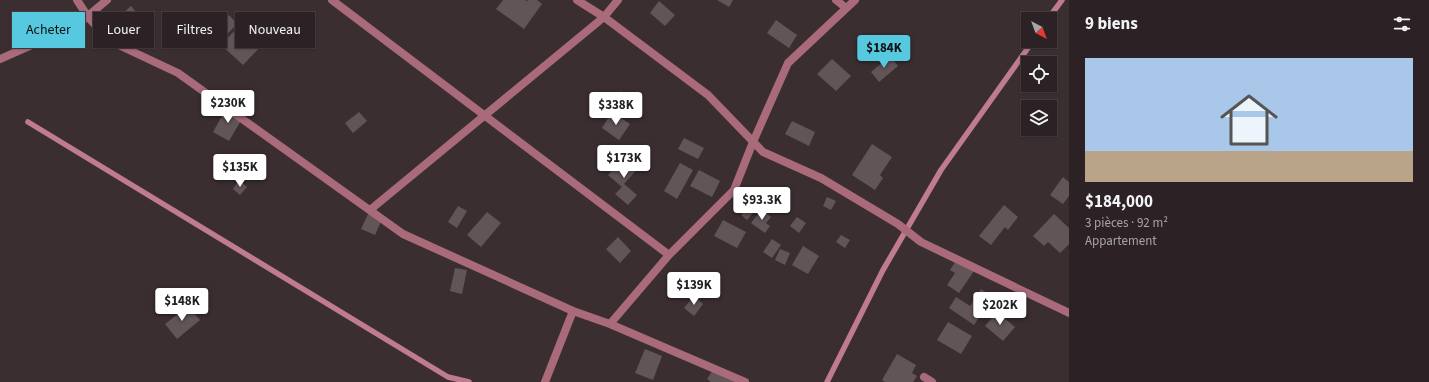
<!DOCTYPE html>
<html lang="fr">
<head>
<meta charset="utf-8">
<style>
	:root { --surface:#2c2225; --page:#342a2d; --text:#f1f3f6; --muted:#a6a4a7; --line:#483f42; --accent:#56c9e1 }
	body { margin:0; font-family:"Source Sans 3",sans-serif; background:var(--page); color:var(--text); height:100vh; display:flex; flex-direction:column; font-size:15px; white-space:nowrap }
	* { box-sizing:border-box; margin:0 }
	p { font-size:13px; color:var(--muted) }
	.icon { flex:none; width:22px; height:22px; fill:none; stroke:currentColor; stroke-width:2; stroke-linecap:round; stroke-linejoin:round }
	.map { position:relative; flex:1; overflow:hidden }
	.sheet { display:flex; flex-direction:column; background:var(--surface); width:360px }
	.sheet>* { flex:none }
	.hud { position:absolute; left:12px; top:12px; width:380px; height:36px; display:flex; gap:8px }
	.needle { width:26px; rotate:139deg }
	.buttons { position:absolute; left:1021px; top:12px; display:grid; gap:8px }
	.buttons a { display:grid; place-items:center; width:36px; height:36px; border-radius:0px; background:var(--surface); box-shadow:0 1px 3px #0004,0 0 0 1px var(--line); font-size:20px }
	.price { position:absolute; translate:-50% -34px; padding:0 9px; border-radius:4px; background:#fff; color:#222; font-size:13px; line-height:26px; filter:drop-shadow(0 1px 2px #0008) }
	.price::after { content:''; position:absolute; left:50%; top:24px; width:12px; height:9px; margin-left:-6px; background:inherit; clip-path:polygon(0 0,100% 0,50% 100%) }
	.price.on { background:var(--accent); color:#111 }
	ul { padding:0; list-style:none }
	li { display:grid; align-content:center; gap:8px; height:212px; padding:0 16px }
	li+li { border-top:1px solid var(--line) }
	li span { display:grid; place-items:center; height:124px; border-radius:0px; color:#555 }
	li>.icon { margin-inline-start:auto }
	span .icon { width:72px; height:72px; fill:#fffc; stroke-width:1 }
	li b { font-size:17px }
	h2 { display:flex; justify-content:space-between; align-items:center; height:48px; padding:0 16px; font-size:17px }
	.pill { padding:0 14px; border-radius:0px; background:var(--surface); box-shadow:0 1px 3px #0004,0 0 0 1px var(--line); font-size:14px; line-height:36px }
	.pill.on { background:var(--accent); color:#111 }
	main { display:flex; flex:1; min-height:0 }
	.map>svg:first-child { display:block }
</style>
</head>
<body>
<main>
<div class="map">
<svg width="1069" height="382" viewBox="0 0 1069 382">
	<rect width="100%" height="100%" fill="#3b2e31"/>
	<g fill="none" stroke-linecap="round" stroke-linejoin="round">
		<path stroke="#bf7b8f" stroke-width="5.5" d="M 1048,19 L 1062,0
			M 28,122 L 448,377 L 469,382
			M 827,382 L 883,270 L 941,170 L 1033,41"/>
	</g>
	<path fill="#625558" d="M 503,0 L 525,0 L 527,1 L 528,0 L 537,0 L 542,4 L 524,29 L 496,9 Z
		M 717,0 L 733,0 L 729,7 Z
		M 659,1 L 675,15 L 665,26 L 650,13 Z
		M 131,6 L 142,19 L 130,30 L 119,17 Z
		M 229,15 L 237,24 L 220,42 L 211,34 Z
		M 776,20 L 797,35 L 789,48 L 767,33 Z
		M 239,26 L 261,46 L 243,65 L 221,45 Z
		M 890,56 L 898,66 L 879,82 L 871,72 Z
		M 832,59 L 851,76 L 836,91 L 817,74 Z
		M 621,91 L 636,101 L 629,110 L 615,100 Z
		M 227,107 L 243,117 L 229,141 L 213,132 Z
		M 359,112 L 367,121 L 353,133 L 345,123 Z
		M 612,112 L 630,124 L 619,140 L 602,128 Z
		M 792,121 L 815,132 L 809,146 L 785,134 Z
		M 684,138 L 704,148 L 698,159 L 678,149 Z
		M 872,144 L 892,157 L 880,175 L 883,178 L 875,190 L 852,175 Z
		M 626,155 L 639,167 L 624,184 L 637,195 L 628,205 L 615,194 L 622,187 L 608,175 Z
		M 680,163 L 693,170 L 677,199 L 664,191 Z
		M 699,170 L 720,181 L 712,197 L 690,186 Z
		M 1063,177 L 1069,182 L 1069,196 L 1063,204 L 1050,195 Z
		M 239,180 L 247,187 L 240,195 L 233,189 Z
		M 827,197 L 836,201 L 831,210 L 823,206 Z
		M 750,204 L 756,209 L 747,220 L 741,215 Z
		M 1004,205 L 1018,217 L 1008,230 L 1005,227 L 991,245 L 979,236 Z
		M 458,206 L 467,211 L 457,228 L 448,222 Z
		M 762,209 L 771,217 L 766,223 L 770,226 L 765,233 L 751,223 Z
		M 369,212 L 382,219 L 375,235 L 361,229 Z
		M 487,212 L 501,223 L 481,247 L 467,235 Z
		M 1054,214 L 1069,228 L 1069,244 L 1060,253 L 1048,242 L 1044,246 L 1033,236 Z
		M 797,217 L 806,223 L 799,233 L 790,226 Z
		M 723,220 L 746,232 L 737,248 L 714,236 Z
		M 841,235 L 850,240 L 845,248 L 836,242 Z
		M 618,237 L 631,251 L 620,263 L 606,249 Z
		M 772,239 L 781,245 L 772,258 L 763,252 Z
		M 803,246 L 819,256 L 808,274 L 792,265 Z
		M 780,249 L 790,253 L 785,265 L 775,260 Z
		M 957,259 L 974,271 L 959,293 L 947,285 L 955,273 L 950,270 Z
		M 455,268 L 467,270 L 462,294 L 450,291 Z
		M 981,289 L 993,297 L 974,325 L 949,308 L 956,297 L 970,306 Z
		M 694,296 L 703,304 L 694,316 L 684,308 Z
		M 188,306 L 200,320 L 177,339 L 165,324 Z
		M 997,312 L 1015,327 L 1003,341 L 985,326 Z
		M 948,322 L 972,336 L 961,354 L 937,340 Z
		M 645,349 L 662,356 L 653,380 L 635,373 Z
		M 897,354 L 916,365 L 912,373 L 917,376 L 913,382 L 885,382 L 882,380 Z
		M 715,367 L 737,382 L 711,382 L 707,379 Z"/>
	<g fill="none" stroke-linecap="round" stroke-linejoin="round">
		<path stroke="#a96a7a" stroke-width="8" d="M 370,210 L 604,17"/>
		<path stroke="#a96a7a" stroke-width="8" d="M 77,0 L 88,17 L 110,41 L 178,73 L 403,234 L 573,311 L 610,324 L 745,382
			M 332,0 L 669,255
			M 577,0 L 604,17 L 708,95 L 763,152 L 821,178 L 898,224 L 921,242 L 1069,313
			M 836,0 L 846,8
			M 604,17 L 618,0
			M 0,59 L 77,25 L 107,0
			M 610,324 L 669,255 L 734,190 L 753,142 L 788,63 L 855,0
			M 924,377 L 932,382
			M 545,382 L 573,311"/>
	</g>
</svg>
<div class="buttons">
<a><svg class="needle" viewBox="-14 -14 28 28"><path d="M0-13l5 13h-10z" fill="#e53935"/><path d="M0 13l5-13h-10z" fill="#a6a4a7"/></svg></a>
<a><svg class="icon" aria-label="locate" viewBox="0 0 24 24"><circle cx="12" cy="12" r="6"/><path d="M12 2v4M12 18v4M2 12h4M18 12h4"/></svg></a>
<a><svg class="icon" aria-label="layers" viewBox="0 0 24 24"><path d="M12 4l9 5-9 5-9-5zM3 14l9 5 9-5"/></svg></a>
</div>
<b class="price on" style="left:884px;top:69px">$184K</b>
<b class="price" style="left:228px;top:124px">$230K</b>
<b class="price" style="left:616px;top:126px">$338K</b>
<b class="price" style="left:624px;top:179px">$173K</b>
<b class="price" style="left:240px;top:188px">$135K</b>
<b class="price" style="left:762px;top:221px">$93.3K</b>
<b class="price" style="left:694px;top:306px">$139K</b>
<b class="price" style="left:182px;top:322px">$148K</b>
<b class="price" style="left:1000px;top:326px">$202K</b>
<div class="hud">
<a class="pill on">Acheter</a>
<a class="pill">Louer</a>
<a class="pill">Filtres</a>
<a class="pill">Nouveau</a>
</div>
</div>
<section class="sheet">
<h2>9 biens<svg class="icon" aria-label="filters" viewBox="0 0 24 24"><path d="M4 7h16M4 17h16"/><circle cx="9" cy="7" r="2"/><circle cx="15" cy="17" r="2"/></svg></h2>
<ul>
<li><span style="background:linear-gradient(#a9c7e8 75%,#b9a48a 0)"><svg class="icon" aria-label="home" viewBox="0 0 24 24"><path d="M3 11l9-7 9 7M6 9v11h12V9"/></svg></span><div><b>$184,000</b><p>3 pièces · 92 m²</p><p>Appartement</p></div></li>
</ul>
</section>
</main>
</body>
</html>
